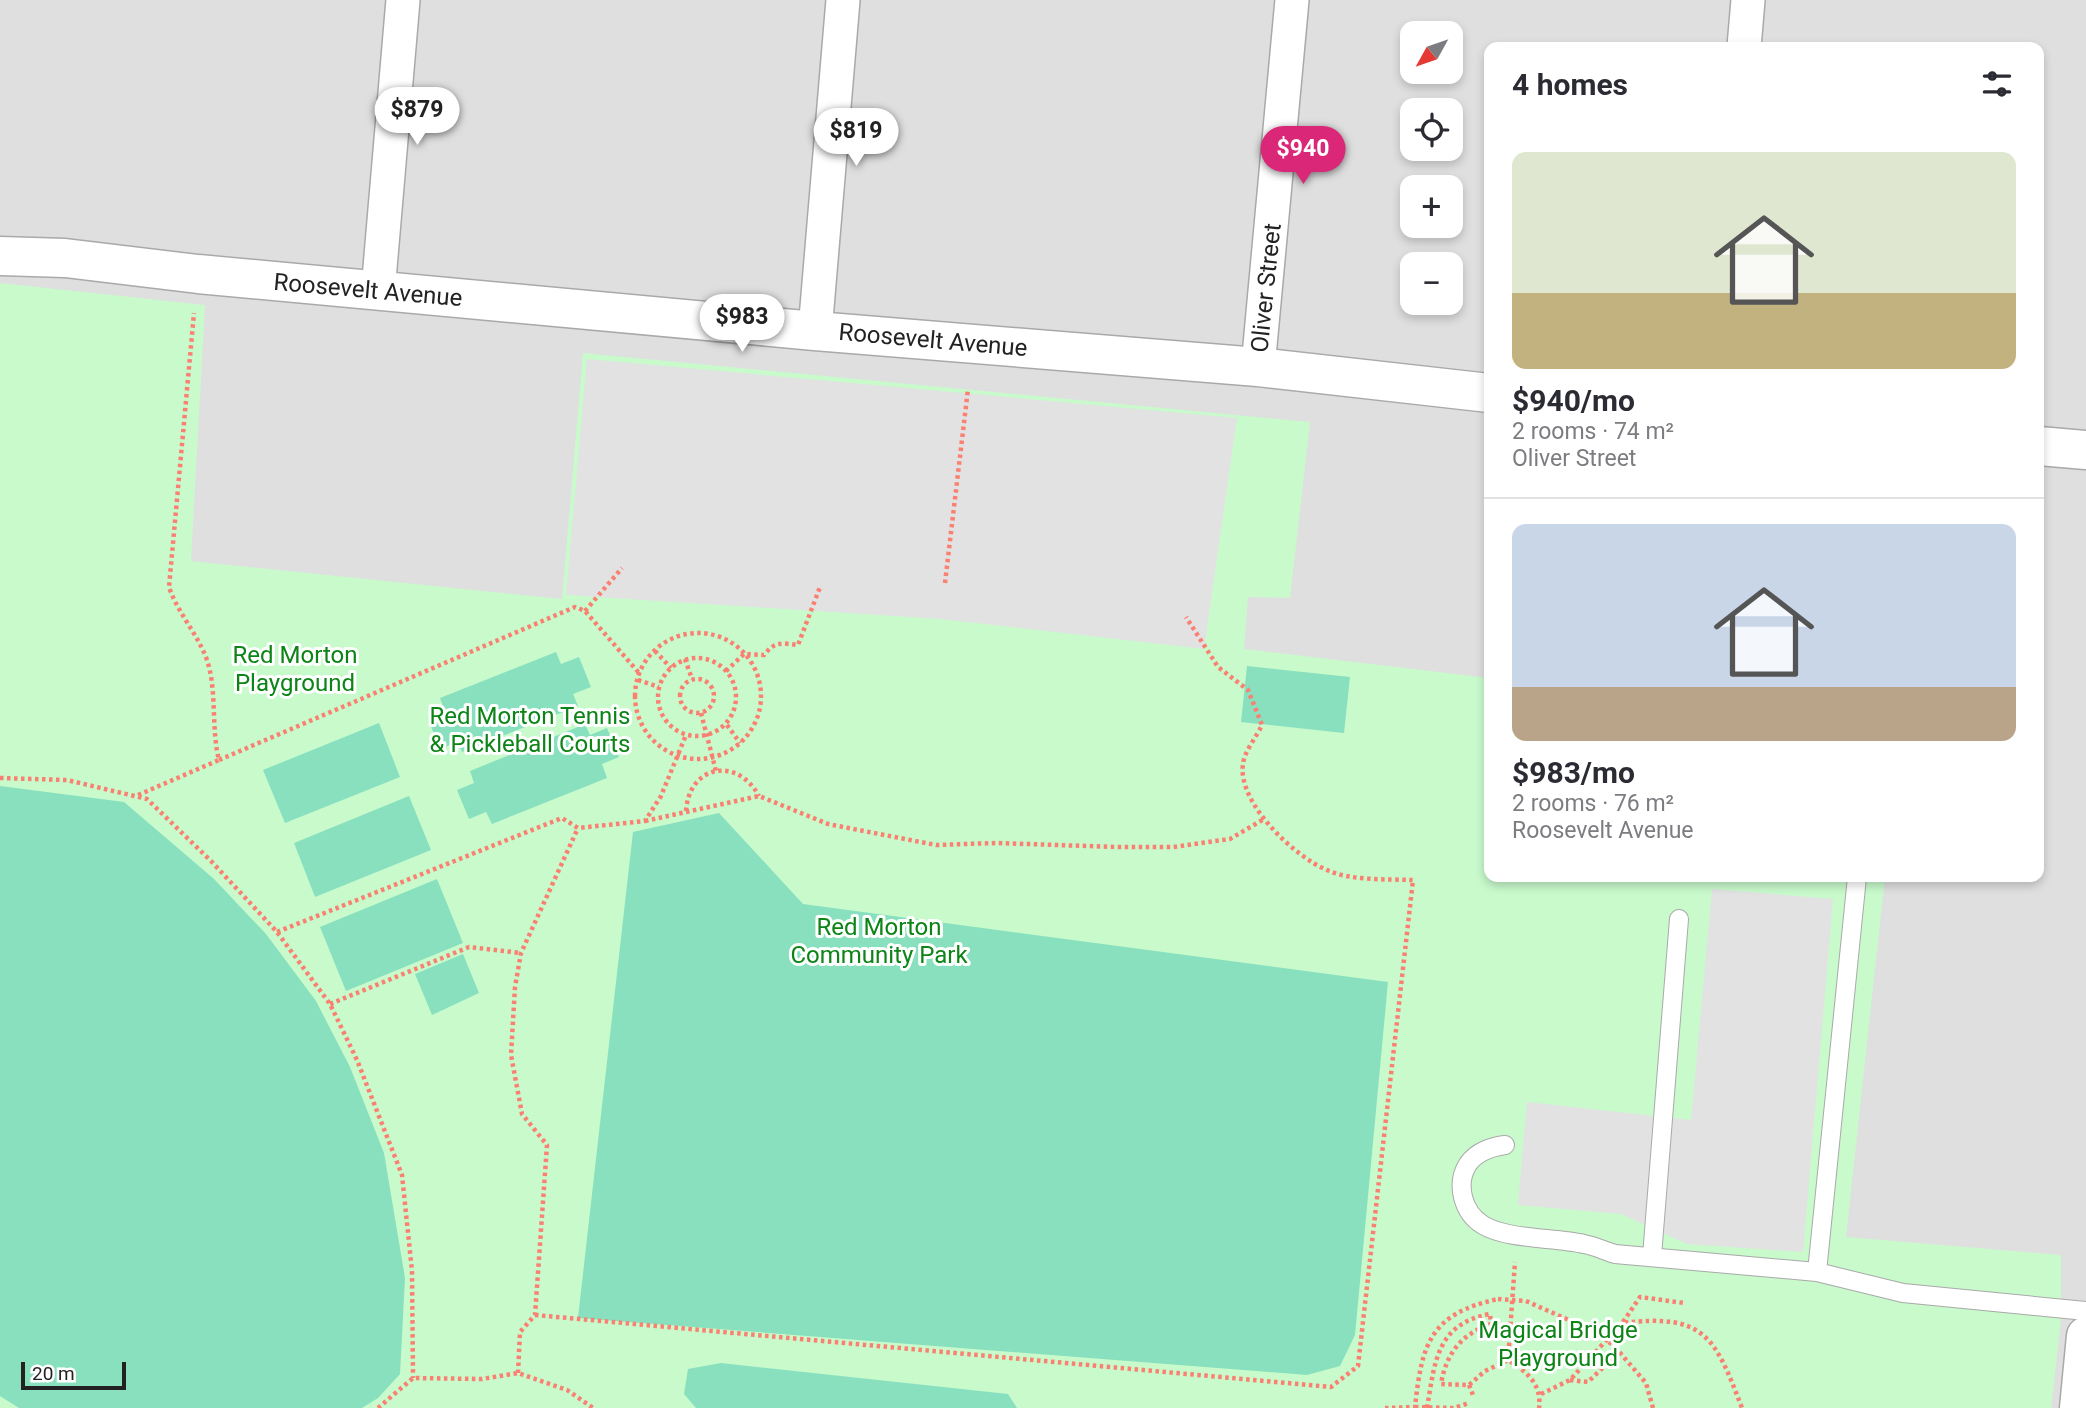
<!DOCTYPE html>
<html lang="en">
<head>
<meta charset="utf-8">
<style>
	:root { --surface:#fff; --page:#f7f7f7; --text:#2b2b33; --muted:#7c7c81; --line:#e1e1e2; --accent:#db2777 }
	body { margin:0; font-family:Roboto,sans-serif; background:var(--page); color:var(--text); height:100vh; display:flex; flex-direction:column; font-size:26px; white-space:nowrap }
	* { box-sizing:border-box; margin:0 }
	p { font-size:23px; color:var(--muted) }
	.icon { flex:none; width:38px; height:38px; fill:none; stroke:currentColor; stroke-width:2; stroke-linecap:round; stroke-linejoin:round }
	.map { position:relative; flex:1; overflow:hidden }
	.drawer { position:absolute; left:1484px; top:42px; width:560px; height:840px; display:flex; flex-direction:column; background:var(--surface); border-radius:14px; box-shadow:0 4px 10px #0003 }
	.drawer>* { flex:none }
	.needle { width:46px; rotate:230deg }
	.controls { position:absolute; left:1400px; top:21px; display:grid; gap:14px }
	.controls a { display:grid; place-items:center; width:63px; height:63px; border-radius:14px; background:var(--surface); box-shadow:0 4px 10px #0003; font-size:35px }
	.scale { position:absolute; left:21px; bottom:18px; width:105px; box-sizing:border-box; padding-left:7px; border:4px solid #222; border-top:0; font-size:19px; line-height:24px; white-space:nowrap; color:#222; -webkit-text-stroke:5px #fff; paint-order:stroke }
	.price { position:absolute; translate:-50% -60px; padding:0 16px; border-radius:24px; background:#fff; color:#222; font-size:23px; line-height:46px; filter:drop-shadow(0 2px 4px #0008) }
	.price::after { content:''; position:absolute; left:50%; top:42px; width:21px; height:16px; margin-left:-10px; background:inherit; clip-path:polygon(0 0,100% 0,50% 100%) }
	.price.on { background:var(--accent); color:#fff }
	ul { padding:0; list-style:none }
	li { display:grid; align-content:center; gap:14px; height:371px; padding:0 28px }
	li+li { border-top:2px solid var(--line) }
	li span { display:grid; place-items:center; height:217px; border-radius:14px; color:#555 }
	li>.icon { margin-inline-start:auto }
	span .icon { width:126px; height:126px; fill:#fffc; stroke-width:1 }
	li b { font-size:30px }
	h2 { display:flex; justify-content:space-between; align-items:center; height:84px; padding:0 28px; font-size:30px }
	.map>svg:first-child { display:block }
</style>
</head>
<body>
<div class="map">
<svg width="2086" height="1408" viewBox="0 0 2086 1408">
	<rect width="100%" height="100%" fill="#f2efe9"/>
	<path fill="#e0dfdf" fill-rule="evenodd" d="M 0,0 L 2086,0 L 2086,1408 L 0,1408 ZM 1412,33 L 1451,33 L 1451,72 L 1412,72 ZM 1489,47 L 2039,47 L 2039,877 L 1489,877 ZM 1412,110 L 1451,110 L 1451,149 L 1412,149 ZM 1412,187 L 1451,187 L 1451,226 L 1412,226 ZM 1412,264 L 1451,264 L 1451,303 L 1412,303 Z"/>
	<path fill="#c8facc" d="M 0,283 L 205,305 L 191,561 L 562,599 L 583,353 L 1310,422 L 1290,598 L 1248,597 L 1244,649 L 1489,678 L 1489,877 L 1885,877 L 1846,1237 L 2061,1255 L 2061,1320 L 2051,1408 L 0,1408 Z"/>
	<path fill="#88e0be" d="M 556,652 L 561,664 L 579,657 L 591,687 L 573,694 L 578,706 L 462,752 L 457,742 L 440,749 L 428,719 L 445,712 L 440,698 Z
		M 1247,666 L 1350,677 L 1344,733 L 1241,722 Z
		M 379,723 L 400,777 L 285,823 L 263,770 Z
		M 585,724 L 590,735 L 607,728 L 619,757 L 602,764 L 607,778 L 492,824 L 486,812 L 469,819 L 457,790 L 474,783 L 470,771 Z
		M 0,786 L 124,802 L 214,879 L 266,934 L 316,1001 L 350,1067 L 384,1153 L 405,1278 L 400,1374 L 378,1398 L 362,1408 L 19,1408 L 0,1396 Z
		M 409,796 L 431,850 L 315,897 L 294,843 Z
		M 719,813 L 803,904 L 1388,982 L 1355,1335 L 1340,1366 L 1307,1375 L 578,1318 L 633,832 Z
		M 437,879 L 463,943 L 346,991 L 320,927 Z
		M 463,954 L 479,993 L 432,1015 L 415,974 Z
		M 721,1363 L 1008,1394 L 1017,1408 L 696,1408 L 684,1394 L 688,1369 Z"/>
	<path fill="#e2e2e2" d="M 587,359 L 1237,418 L 1204,649 L 941,619 L 566,595 Z
		M 1712,889 L 1833,899 L 1803,1252 L 1687,1244 L 1621,1214 L 1518,1205 L 1527,1102 L 1691,1120 Z"/>
	<g fill="none" stroke-linecap="round" stroke-linejoin="round">
		<g stroke="#a9a9a9" stroke-width="20">
			<path id="service" d="M 1505,1145 C 1491,1147 1477,1151 1468,1164 C 1455,1184 1463,1213 1483,1225 C 1508,1240 1555,1237 1584,1244 C 1595,1246 1605,1251 1615,1254 L 1817,1272 L 1903,1293 L 2086,1311
				M 1652,1256 L 1679,919
				M 1817,1272 L 1857,877"/>
		</g>
		<g stroke="#a9a9a9" stroke-width="36">
			<path id="minor" d="M 1744,47 L 1748,0
				M 378,291 L 403,0
				M 815,331 L 843,0
				M 1258,367 L 1292,0"/>
		</g>
		<g stroke="#a9a9a9" stroke-width="41">
			<path id="tertiary" d="M 0,256 L 65,258 L 198,274 L 815,331 L 1258,367 L 1489,393
				M 2039,446 L 2086,450
				M 2079,1408 L 2086,1336"/>
		</g>
		<path stroke="#fa8072" stroke-width="4.5" stroke-dasharray="3.5 3.5" stroke-linecap="butt" d="M 945,583 L 968,389
			M 585,611 L 622,568
			M635 696a63 63 0 1 1 126 0a63 63 0 1 1-126 0Z
			M 655,651 L 671,668
			M658 697a39 39 0 1 1 78 0a39 39 0 1 1-78 0Z
			M 685,659 L 692,679
			M 726,671 L 744,654 L 764,655 C 775,641 781,643 798,645 L 820,587
			M680 696a17 17 0 1 1 34 0a17 17 0 1 1-34 0Z
			M 638,680 L 659,687
			M 701,713 L 716,771
			M 727,725 L 740,743
			M 219,760 L 575,607 L 585,611 L 639,673
			M 0,778 L 67,780 L 147,799 L 211,861 L 277,932 L 330,1004 L 357,1060 L 402,1175 L 412,1271 L 413,1378
			M 138,795 L 219,760 C 211,728 217,695 208,663 C 199,635 178,614 169,587 L 194,313
			M 686,811 C 689,765 737,756 759,796
			M 645,821 L 759,796 L 828,824 L 936,845 L 996,843 L 1118,847 L 1173,847 L 1230,839 L 1264,819
			M 277,932 L 562,818 L 578,828 L 645,821 L 661,796 L 686,735
			M 330,1004 L 469,947 L 521,953
			M 1526,1301 L 1598,1333
			M 535,1315 L 1331,1387 L 1358,1366 L 1413,880 C 1386,879 1351,881 1327,870 C 1295,857 1237,803 1243,764 C 1244,752 1257,736 1262,725 L 1248,690 L 1218,667 L 1186,617
			M 1623,1322 L 1640,1297 L 1684,1303
			M 1615,1347 L 1646,1383 L 1653,1408
			M 1508,1360 L 1515,1262
			M 518,1373 L 520,1332 L 535,1315 L 547,1145 L 522,1114 L 511,1055 L 515,987 L 521,953 L 578,828
			M 1570,1380 L 1588,1382 L 1619,1352
			M 1469,1385 L 1473,1395
			M 1541,1394 L 1570,1380 L 1622,1323 C 1705,1313 1715,1337 1742,1408
			M 1415,1407 L 1454,1408 L 1469,1403
			M 378,1408 L 413,1378 L 482,1379 L 518,1373 L 567,1390 L 593,1408
			M 1385,1408 L 1415,1407 C 1422,1343 1430,1314 1498,1299
			M 1427,1408 C 1435,1362 1436,1324 1490,1314 L 1491,1324 C 1461,1334 1446,1354 1441,1384 L 1469,1385 L 1485,1371 L 1508,1360 C 1527,1372 1542,1384 1539,1408"/>
		<use href="#service" stroke="#fff" stroke-width="18"/>
		<use href="#minor" stroke="#fff" stroke-width="33"/>
		<use href="#tertiary" stroke="#fff" stroke-width="38"/>
		<path stroke="#fa8072" stroke-width="4.5" stroke-dasharray="3.5 3.5" stroke-linecap="butt" d="M 1498,1299 L 1526,1301
			M 1598,1333 L 1615,1347"/>
	</g>
	<g text-anchor="middle" dominant-baseline="central" stroke-width="6" stroke-linejoin="round" paint-order="stroke">
		<g font-size="24" fill="#222" stroke="#fff">
			<text transform="translate(1266 288) rotate(-84)">Oliver Street</text>
			<text transform="translate(368 290) rotate(5)">Roosevelt Avenue</text>
			<text transform="translate(933 340) rotate(5)">Roosevelt Avenue</text>
		</g>
		<g font-size="24" fill="#0c8416" stroke="#fff">
			<text x="295" y="655">Red Morton<tspan x="295" dy="28">Playground</tspan></text>
			<text x="530" y="716">Red Morton Tennis<tspan x="530" dy="28">&amp; Pickleball Courts</tspan></text>
			<text x="879" y="927">Red Morton<tspan x="879" dy="28">Community Park</tspan></text>
			<text x="1558" y="1330">Magical Bridge<tspan x="1558" dy="28">Playground</tspan></text>
		</g>
	</g>
</svg>
<div class="controls">
<a><svg class="needle" viewBox="-14 -14 28 28"><path d="M0-13l5 13h-10z" fill="#e53935"/><path d="M0 13l5-13h-10z" fill="#7c7c81"/></svg></a>
<a><svg class="icon" aria-label="locate" viewBox="0 0 24 24"><circle cx="12" cy="12" r="6"/><path d="M12 2v4M12 18v4M2 12h4M18 12h4"/></svg></a>
<a>+</a>
<a>−</a>
</div>
<div class="scale">20 m</div>
<b class="price" style="left:417px;top:147px">$879</b>
<b class="price" style="left:856px;top:168px">$819</b>
<b class="price on" style="left:1303px;top:186px">$940</b>
<b class="price" style="left:742px;top:354px">$983</b>
<section class="drawer">
<h2>4 homes<svg class="icon" aria-label="filters" viewBox="0 0 24 24"><path d="M4 7h16M4 17h16"/><circle cx="9" cy="7" r="2"/><circle cx="15" cy="17" r="2"/></svg></h2>
<ul>
<li><span style="background:linear-gradient(#dfe7d0 65%,#c2b280 0)"><svg class="icon" aria-label="home" viewBox="0 0 24 24"><path d="M3 11l9-7 9 7M6 9v11h12V9"/></svg></span><div><b>$940/mo</b><p>2 rooms · 74 m²</p><p>Oliver Street</p></div></li>
<li><span style="background:linear-gradient(#c9d6e8 75%,#b9a48a 0)"><svg class="icon" aria-label="home" viewBox="0 0 24 24"><path d="M3 11l9-7 9 7M6 9v11h12V9"/></svg></span><div><b>$983/mo</b><p>2 rooms · 76 m²</p><p>Roosevelt Avenue</p></div></li>
</ul>
</section>
</div>
</body>
</html>
